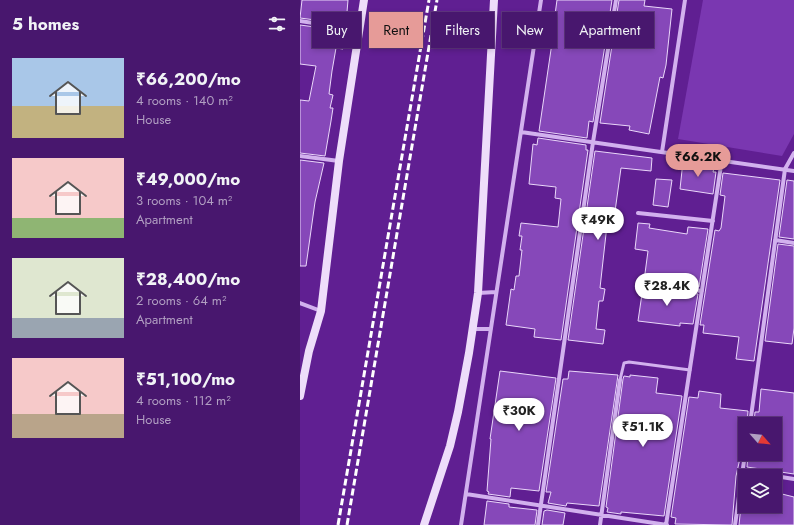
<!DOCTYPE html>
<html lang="en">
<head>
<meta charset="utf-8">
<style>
	:root { --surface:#48176e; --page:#522476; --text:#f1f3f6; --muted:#b19fc2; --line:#603681; --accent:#e69b98 }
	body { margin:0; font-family:Jost,sans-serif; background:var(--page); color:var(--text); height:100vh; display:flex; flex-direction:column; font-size:15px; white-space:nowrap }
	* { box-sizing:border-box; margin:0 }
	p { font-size:13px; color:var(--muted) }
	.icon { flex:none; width:22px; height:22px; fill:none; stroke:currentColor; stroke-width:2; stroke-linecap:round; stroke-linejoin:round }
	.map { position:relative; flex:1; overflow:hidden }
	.panel { display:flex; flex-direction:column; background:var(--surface); width:300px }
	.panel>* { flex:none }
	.hud { position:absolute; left:12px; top:12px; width:380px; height:36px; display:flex; gap:8px }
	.needle { width:26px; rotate:117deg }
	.fabs { position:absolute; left:438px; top:417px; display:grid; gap:8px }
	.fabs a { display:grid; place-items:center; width:44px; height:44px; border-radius:0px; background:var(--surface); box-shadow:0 2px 6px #0003,0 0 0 1px var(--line); font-size:20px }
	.price { position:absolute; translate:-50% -34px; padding:0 9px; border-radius:14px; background:#fff; color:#222; font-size:13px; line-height:26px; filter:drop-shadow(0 1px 2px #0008) }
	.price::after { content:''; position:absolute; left:50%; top:24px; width:12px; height:9px; margin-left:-6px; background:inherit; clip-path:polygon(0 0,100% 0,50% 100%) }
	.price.on { background:var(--accent); color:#111 }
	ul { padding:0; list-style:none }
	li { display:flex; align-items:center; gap:12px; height:100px; padding:0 12px }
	li span { display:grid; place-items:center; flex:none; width:112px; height:80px; border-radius:0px; color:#555 }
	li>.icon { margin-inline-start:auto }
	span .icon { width:48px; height:48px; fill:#fffc; stroke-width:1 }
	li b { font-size:17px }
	h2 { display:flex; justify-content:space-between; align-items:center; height:48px; padding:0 12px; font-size:17px }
	.chip { padding:0 14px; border-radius:0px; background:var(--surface); box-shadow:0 2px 6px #0003,0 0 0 1px var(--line); font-size:14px; line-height:36px }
	.chip.on { background:var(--accent); color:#111 }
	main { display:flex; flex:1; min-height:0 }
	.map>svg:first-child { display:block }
</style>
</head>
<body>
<main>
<section class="panel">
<h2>5 homes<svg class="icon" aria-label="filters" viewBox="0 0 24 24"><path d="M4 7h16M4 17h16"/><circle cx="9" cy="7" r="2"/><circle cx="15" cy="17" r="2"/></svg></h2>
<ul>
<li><span style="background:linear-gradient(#a9c7e8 60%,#c2b280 0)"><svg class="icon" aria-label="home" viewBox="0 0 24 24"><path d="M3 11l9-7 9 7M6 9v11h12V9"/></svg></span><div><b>₹66,200/mo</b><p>4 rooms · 140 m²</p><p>House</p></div></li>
<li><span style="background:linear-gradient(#f6c9c9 75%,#8fb573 0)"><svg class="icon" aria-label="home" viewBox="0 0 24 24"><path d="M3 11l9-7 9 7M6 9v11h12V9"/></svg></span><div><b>₹49,000/mo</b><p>3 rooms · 104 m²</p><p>Apartment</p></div></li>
<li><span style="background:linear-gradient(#dfe7d0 75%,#9aa5b1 0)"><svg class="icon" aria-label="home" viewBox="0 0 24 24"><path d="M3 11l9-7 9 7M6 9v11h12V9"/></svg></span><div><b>₹28,400/mo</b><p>2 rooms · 64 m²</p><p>Apartment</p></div></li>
<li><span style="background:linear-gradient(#f6c9c9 70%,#b9a48a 0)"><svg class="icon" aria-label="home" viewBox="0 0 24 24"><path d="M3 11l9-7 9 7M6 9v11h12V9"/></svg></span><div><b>₹51,100/mo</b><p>4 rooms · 112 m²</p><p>House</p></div></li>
</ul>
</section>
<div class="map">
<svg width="494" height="525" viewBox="0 0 494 525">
	<rect width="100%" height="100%" fill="#601f92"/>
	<path fill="#7a37b1" d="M 403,0 L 494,0 L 494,134 L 482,156 L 378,139 Z"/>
	<path fill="#8648b9" stroke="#ead7fa" d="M 2,0 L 48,0 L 46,24 L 0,18 Z
		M 257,0 L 312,0 L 293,122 L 289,121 L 287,138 L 239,131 L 253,36 L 250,35 L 252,21 L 254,22 Z
		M 319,0 L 345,0 L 344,6 L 372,9 L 366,65 L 363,78 L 360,77 L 349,134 L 329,130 L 330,126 L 300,123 Z
		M 0,25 L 45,31 L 43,49 L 36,48 L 32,71 L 29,94 L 33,95 L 30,108 L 33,108 L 31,121 L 25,156 L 0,153 L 0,100 L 9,101 L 16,66 L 0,64 Z
		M 238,138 L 286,145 L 286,150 L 288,150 L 261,340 L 234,337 L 235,329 L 206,325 L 211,289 L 214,290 L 216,276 L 219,276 L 222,250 L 220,250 L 222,236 L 219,236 L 221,223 L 258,227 L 261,199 L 255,198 L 256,187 L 229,184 L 233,144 L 237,145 Z
		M 295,151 L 352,158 L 351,171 L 321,168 L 313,226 L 307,225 L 300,288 L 305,289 L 303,301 L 299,301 L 296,329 L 305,330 L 303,344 L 268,340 Z
		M 0,160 L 24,163 L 15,202 L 6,266 L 0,266 Z
		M 383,161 L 397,163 L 397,166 L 414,168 L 413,172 L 416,172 L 413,194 L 380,189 Z
		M 423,173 L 480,180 L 454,361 L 436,359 L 439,337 L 403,333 L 404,325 L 400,325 L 415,230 L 419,231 L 421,228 L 425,196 L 420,195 Z
		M 356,179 L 372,180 L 368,207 L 353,205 Z
		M 487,180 L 494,181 L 494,239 L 479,237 Z
		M 338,223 L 350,224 L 349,228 L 387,234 L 388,227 L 408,229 L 399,287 L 344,281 L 348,251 L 335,249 Z
		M 478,244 L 494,246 L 494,328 L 492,344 L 465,341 Z
		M 343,287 L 398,294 L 393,324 L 380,323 L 380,326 L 338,321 Z
		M 200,371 L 256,378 L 239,491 L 211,488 L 210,497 L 188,494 L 189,492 L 187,491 L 191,439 L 190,439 Z
		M 269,371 L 318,375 L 299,506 L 267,503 L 266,506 L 248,503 L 251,492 L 246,492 L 263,379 L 268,379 Z
		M 330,375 L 358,378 L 356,393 L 382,396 L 364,516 L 321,512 L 321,514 L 307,512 L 308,508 L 306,507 L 323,379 L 324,376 L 330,377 Z
		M 461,389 L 494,393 L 494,474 L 447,467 L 448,454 L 475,454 L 475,424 L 454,424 L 455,412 L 459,412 Z
		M 399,391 L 421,394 L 420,408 L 448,411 L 447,424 L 442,423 L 439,450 L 441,451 L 441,454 L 436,476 L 432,525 L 375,524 L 376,518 L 371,517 L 389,397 L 398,398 Z
		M 482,494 L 494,497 L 494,525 L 439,525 L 441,506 L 480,506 Z
		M 187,501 L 209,504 L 209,507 L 237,510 L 235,525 L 184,525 Z
		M 247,510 L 265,513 L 263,525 L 242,525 L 244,511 Z"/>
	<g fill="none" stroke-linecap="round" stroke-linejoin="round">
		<path stroke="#d2b1ee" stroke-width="3" d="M 320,380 L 324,363 L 329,362 L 390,370"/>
		<path stroke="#d2b1ee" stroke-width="4" d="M 0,21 L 59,30
			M 221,132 L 494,171
			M 362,152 L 385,0
			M 0,156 L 39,161
			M 338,213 L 413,221
			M 475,240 L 494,243
			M 345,284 L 402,291
			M 178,293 L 196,292
			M 0,303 L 21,311
			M 173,329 L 191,329
			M 450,424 L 485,169 L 494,153
			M 443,472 L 473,476
			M 475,476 L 494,479
			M 166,494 L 367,525
			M 161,525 L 241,0
			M 238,525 L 293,142 L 316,0
			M 300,525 L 320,380
			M 366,525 L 422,159
			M 435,525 L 445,454"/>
		<path stroke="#eeddfa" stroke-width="8" d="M 0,396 L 9,351 L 21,311 L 39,161 L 64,0
			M 124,525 L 150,446 L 158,412 L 169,353 L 178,293 L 194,0"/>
		<path stroke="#fff" stroke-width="3" stroke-dasharray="7 3" stroke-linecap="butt" d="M 38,525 L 129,0
			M 47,525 L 137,0"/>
	</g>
</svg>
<div class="fabs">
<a><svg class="needle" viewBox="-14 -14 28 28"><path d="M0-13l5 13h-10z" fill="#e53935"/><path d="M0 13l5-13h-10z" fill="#b19fc2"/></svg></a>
<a><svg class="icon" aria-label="layers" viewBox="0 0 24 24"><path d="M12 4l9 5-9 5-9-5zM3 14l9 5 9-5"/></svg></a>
</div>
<b class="price on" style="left:398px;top:178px">₹66.2K</b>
<b class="price" style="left:298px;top:241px">₹49K</b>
<b class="price" style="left:367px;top:307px">₹28.4K</b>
<b class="price" style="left:219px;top:432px">₹30K</b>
<b class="price" style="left:343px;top:448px">₹51.1K</b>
<div class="hud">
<a class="chip">Buy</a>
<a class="chip on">Rent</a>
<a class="chip">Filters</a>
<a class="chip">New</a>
<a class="chip">Apartment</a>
</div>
</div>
</main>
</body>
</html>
